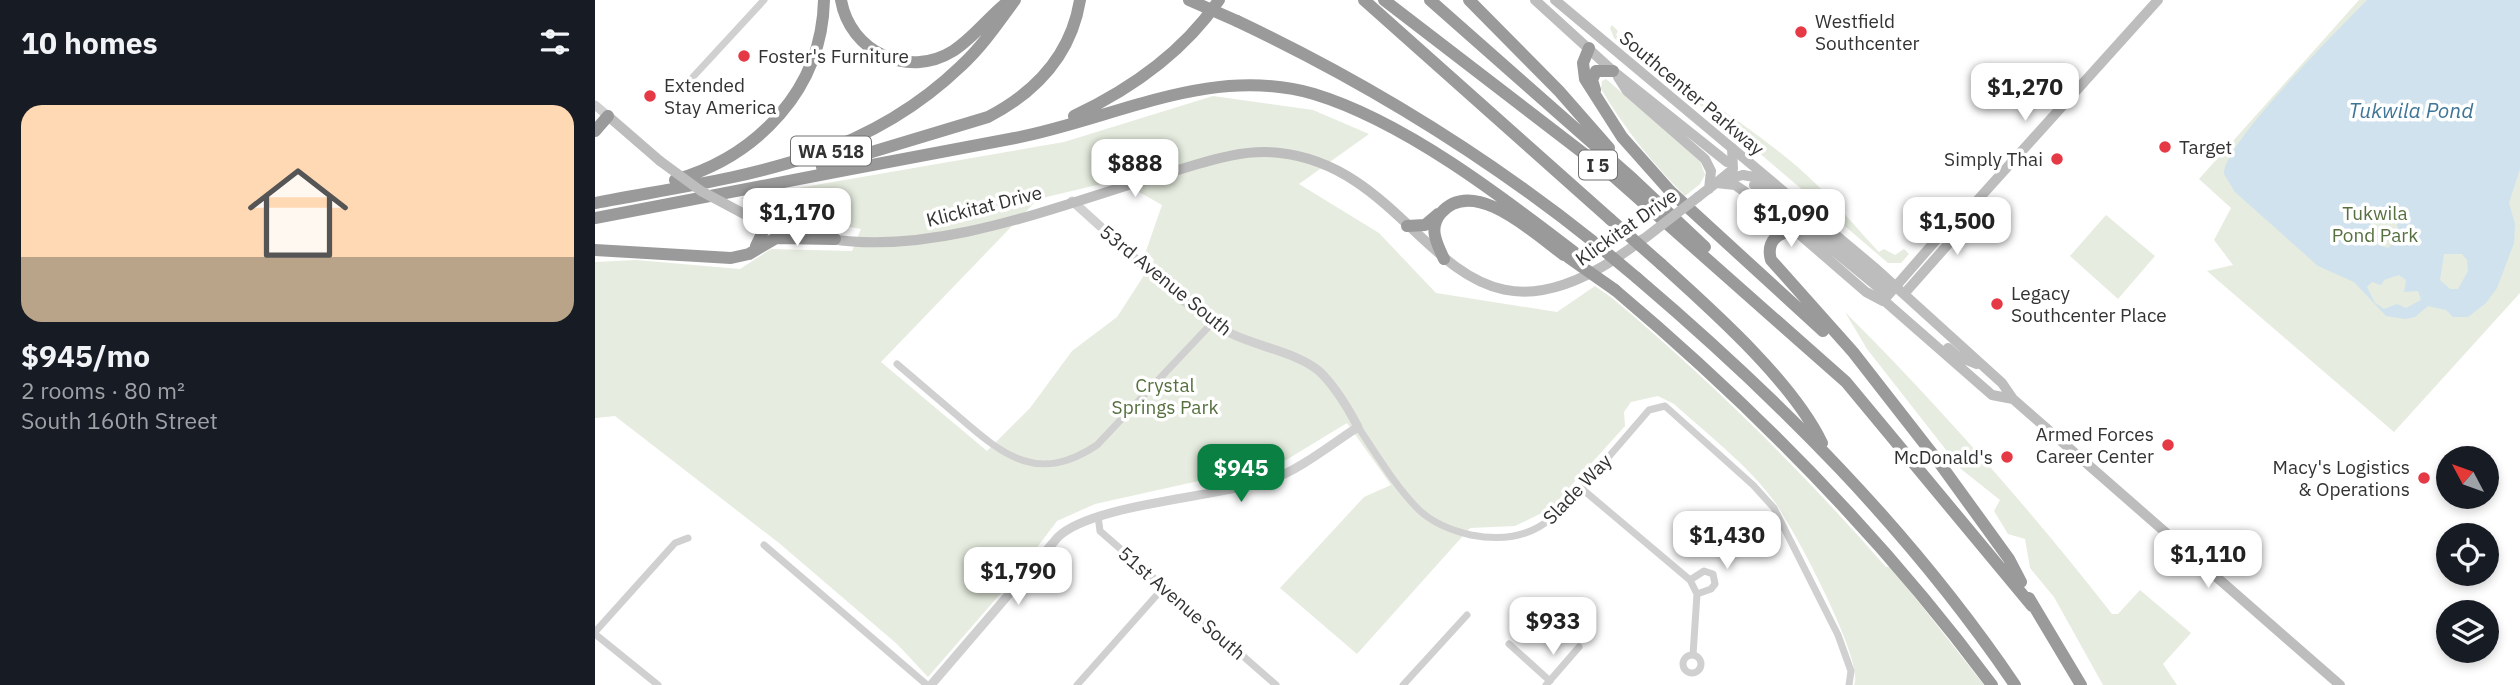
<!DOCTYPE html>
<html lang="en">
<head>
<meta charset="utf-8">
<style>
	:root { --surface:#171b24; --page:#242831; --text:#f1f3f6; --muted:#9ea1a6; --line:#363941; --accent:#0b8043 }
	body { margin:0; font-family:"IBM Plex Sans",sans-serif; background:var(--page); color:var(--text); height:100vh; display:flex; flex-direction:column; font-size:26px; white-space:nowrap }
	* { box-sizing:border-box; margin:0 }
	p { font-size:23px; color:var(--muted) }
	.icon { flex:none; width:38px; height:38px; fill:none; stroke:currentColor; stroke-width:2; stroke-linecap:round; stroke-linejoin:round }
	.map { position:relative; flex:1; overflow:hidden }
	.sheet { display:flex; flex-direction:column; background:var(--surface); width:595px }
	.sheet>* { flex:none }
	.needle { width:46px; rotate:311deg }
	.fabs { position:absolute; left:1841px; top:446px; display:grid; gap:14px }
	.fabs a { display:grid; place-items:center; width:63px; height:63px; border-radius:50%; background:var(--surface); box-shadow:0 4px 10px #0003; font-size:35px }
	.price { position:absolute; translate:-50% -60px; padding:0 16px; border-radius:14px; background:#fff; color:#222; font-size:23px; line-height:46px; filter:drop-shadow(0 2px 4px #0008) }
	.price::after { content:''; position:absolute; left:50%; top:42px; width:21px; height:16px; margin-left:-10px; background:inherit; clip-path:polygon(0 0,100% 0,50% 100%) }
	.price.selected { background:var(--accent); color:#fff }
	ul { padding:0; list-style:none }
	li { display:grid; align-content:center; gap:14px; height:371px; padding:0 21px }
	li+li { border-top:2px solid var(--line) }
	li span { display:grid; place-items:center; height:217px; border-radius:21px; color:#555 }
	li>.icon { margin-inline-start:auto }
	span .icon { width:126px; height:126px; fill:#fffc; stroke-width:1 }
	li b { font-size:30px }
	h2 { display:flex; justify-content:space-between; align-items:center; height:84px; padding:0 21px; font-size:30px }
	main { display:flex; flex:1; min-height:0 }
	.map>svg:first-child { display:block }
</style>
</head>
<body>
<main>
<section class="sheet">
<h2>10 homes<svg class="icon" aria-label="filters" viewBox="0 0 24 24"><path d="M4 7h16M4 17h16"/><circle cx="9" cy="7" r="2"/><circle cx="15" cy="17" r="2"/></svg></h2>
<ul>
<li><span style="background:linear-gradient(#ffd9b3 70%,#b9a48a 0)"><svg class="icon" aria-label="home" viewBox="0 0 24 24"><path d="M3 11l9-7 9 7M6 9v11h12V9"/></svg></span><div><b>$945/mo</b><p>2 rooms · 80 m²</p><p>South 160th Street</p></div></li>
</ul>
</section>
<div class="map">
<svg width="1925" height="685" viewBox="0 0 1925 685">
	<rect width="100%" height="100%" fill="#fff"/>
	<path fill="#e6ecdf" fill-rule="evenodd" d="M 1764,0 L 1925,0 L 1925,293 L 1799,432 L 1612,271 L 1638,265 L 1619,240 L 1636,208 L 1604,179 Z
		M 1017,25 L 1023,31 L 1021,35 C 1084,86 1163,127 1222,185 C 1244,206 1263,230 1284,252 L 1289,249 L 1300,255 L 1309,249 L 1314,254 L 1306,263 L 1293,263 L 1148,139 L 1019,38 L 1015,28 Z
		M 1011,79 L 1105,160 L 1110,175 L 1105,184 L 1090,196 C 1057,163 1030,129 1006,89 L 1007,81 Z
		M 618,96 L 718,110 L 774,134 L 704,184 L 784,233 L 841,293 L 962,312 L 1000,286 L 1017,298 C 1116,381 1206,470 1291,567 L 1296,567 L 1389,685 L 1259,685 C 1271,663 1197,525 1179,501 C 1154,466 1111,433 1079,404 L 1063,396 L 1036,402 L 1029,412 L 1030,426 L 955,509 L 920,526 L 875,528 L 762,654 L 685,588 L 769,497 L 796,485 L 752,423 L 668,474 L 608,480 L 500,504 L 462,521 L 419,578 L 333,677 L 302,644 L 184,543 L 20,416 L 0,418 L 0,262 L 41,260 L 145,269 L 176,249 L 257,251 L 266,229 L 188,215 L 145,198 L 469,142 ZM 523,180 L 567,205 L 551,251 L 559,260 L 522,317 L 477,351 L 435,408 L 392,451 L 286,362 L 443,199 Z
		M 1511,215 L 1560,256 L 1523,299 L 1475,256 Z
		M 1250,312 C 1346,408 1434,508 1517,614 L 1523,614 L 1545,590 L 1596,633 L 1568,664 L 1582,685 L 1508,685 L 1459,597 L 1435,568 L 1430,539 L 1413,534 L 1399,511 L 1405,500 L 1366,469 L 1272,349 Z"/>
	<path fill="#cfe2ee" fill-rule="evenodd" d="M 1772,0 L 1925,0 L 1925,169 L 1914,203 L 1920,224 L 1919,243 L 1902,288 L 1891,303 L 1873,317 L 1858,317 L 1851,310 L 1833,306 L 1820,317 L 1810,319 L 1791,316 L 1759,282 L 1723,266 L 1640,192 L 1629,174 C 1627,145 1746,27 1772,0 ZM 1791,216 L 1801,220 L 1805,237 L 1793,248 L 1781,244 L 1773,232 L 1777,222 ZM 1849,254 L 1867,254 L 1872,260 L 1873,271 L 1863,289 L 1855,289 L 1845,280 ZM 1804,275 L 1811,280 L 1809,292 L 1823,291 L 1826,300 L 1811,308 L 1802,304 L 1789,309 L 1780,303 L 1772,287 L 1777,282 L 1786,285 L 1789,280 Z"/>
	<g fill="none" stroke-linecap="round" stroke-linejoin="round">
		<path stroke="#d0d0d0" stroke-width="7" d="M 97,78 L 169,0
			M 302,364 C 323,382 343,399 364,417 C 410,457 444,484 502,445 L 617,323
			M 763,427 C 782,455 800,486 824,510 C 838,523 858,531 876,535 C 938,547 960,518 998,475 C 1016,454 1035,432 1054,410 L 1070,406 L 1158,485 L 1179,508 L 1243,635 L 1256,671 L 1254,685
			M 986,488 L 1095,580 L 1102,594 L 1098,655
			M 503,516 L 505,531 L 681,685
			M 169,545 L 332,685
			M 1095,580 L 1109,571 L 1118,574 L 1120,584 L 1116,589 L 1102,594
			M 0,632 L 80,543 L 93,538
			M 0,634 L 63,685
			M 914,644 L 955,681
			M1088 664a9 9 0 1 1 18 0a9 9 0 1 1-18 0Z
			M 482,685 L 568,588
			M 808,685 L 872,615
			M 951,685 L 984,647"/>
		<path stroke="#d0d0d0" stroke-width="9" d="M 0,105 L 13,116
			M 336,685 L 463,537 C 497,504 622,497 675,480 C 703,471 738,443 763,427 C 753,408 740,386 724,371 C 698,349 649,346 618,323 C 569,289 522,240 477,201"/>
		<path stroke="#bdbdbd" stroke-width="10" d="M 940,0 L 1018,71 L 1132,162
			M 960,0 L 1279,267 L 1407,383 L 1418,399 L 1745,685
			M 1023,77 L 1032,91 L 1110,159 L 1116,171 L 1114,189
			M 13,116 L 65,161
			M 1148,175 L 1159,177 L 1176,189
			M 1159,185 L 1285,289
			M 1103,197 L 1121,183 L 1140,185 L 1174,208 L 1271,292 L 1288,301
			M 151,215 L 214,235
			M 1222,229 L 1294,294
			M 236,239 C 341,256 465,205 566,175 C 605,164 644,148 685,153 C 839,170 852,390 1048,239
			M 1309,294 L 1378,216 L 1379,204
			M 1285,297 L 1397,395 L 1418,399
			M 1288,301 L 1369,208 L 1379,204 L 1563,0
			M 1353,348 L 1362,356 L 1382,364"/>
		<path stroke="#9a9a9a" stroke-width="12" d="M 246,0 C 255,52 313,79 358,51 C 377,39 392,19 410,4
			M 769,0 L 1015,219
			M 789,0 L 1018,176 L 1251,382 L 1437,606
			M 835,0 L 1038,179 L 1110,247
			M 874,0 L 964,91 L 1014,148
			M 642,21 C 769,81 890,155 1000,243
			M 994,48 L 988,63 L 990,79 L 1027,137 L 1075,191 L 1228,331
			M 1000,90 L 997,80 L 1001,71 L 1018,71
			M 479,116 C 536,89 588,53 624,0
			M 0,131 L 13,116
			M 227,167 L 393,117 C 441,92 476,55 485,0
			M 80,180 C 163,156 227,89 229,0
			M 0,203 C 136,177 261,167 366,66 C 387,47 403,23 420,0
			M 0,218 C 140,190 280,165 420,138 C 519,119 615,64 719,94 C 808,121 905,195 979,252
			M 812,226 L 830,225 L 843,214
			M 1200,232 C 1182,231 1171,242 1176,260 L 1258,352 L 1343,461 L 1414,559 L 1426,582
			M 161,246 L 172,223
			M 0,250 L 136,258 L 154,254 L 181,238 L 240,239
			M 849,259 C 842,244 833,228 846,213 C 879,175 941,235 969,255
			M 1066,264 C 1118,311 1197,381 1227,443
			M 1042,278 C 1184,399 1315,530 1420,685
			M 1020,290 C 1160,408 1288,538 1397,685
			M 1434,598 L 1486,685"/>
		<path stroke="#bdbdbd" stroke-width="10" d="M 65,161 L 106,191 L 151,215
			M 1128,180 L 1148,175
			M 1121,183 L 1138,169 L 1137,148
			M 1050,238 L 1103,197"/>
		<path stroke="#9a9a9a" stroke-width="12" d="M 594,0 L 642,21
			M 1015,219 L 1066,264
			M 1000,243 L 1042,278
			M 973,257 L 1020,290"/>
	</g>
	<g fill="#e63946" stroke="#fff" stroke-width="2.5">
		<circle cx="1206" cy="32" r="7"/>
		<circle cx="149" cy="56" r="7"/>
		<circle cx="55" cy="96" r="7"/>
		<circle cx="1570" cy="147" r="7"/>
		<circle cx="1462" cy="159" r="7"/>
		<circle cx="1402" cy="304" r="7"/>
		<circle cx="1573" cy="445" r="7"/>
		<circle cx="1412" cy="457" r="7"/>
		<circle cx="1829" cy="478" r="7"/>
	</g>
	<g text-anchor="middle" dominant-baseline="central" stroke-width="7" stroke-linejoin="round" paint-order="stroke">
		<g fill="#fff" stroke="#707070" stroke-width="2">
			<rect x="196" y="136.5" width="80" height="29" rx="5"/>
			<rect x="984" y="150.5" width="38" height="29" rx="5"/>
		</g>
		<g font-size="18" font-weight="bold" fill="#333">
			<text x="236" y="151">WA 518</text>
			<text x="1003" y="165">I 5</text>
		</g>
		<g font-size="19" fill="#333" stroke="#fff" text-anchor="start">
			<text x="1220" y="21">Westfield<tspan x="1220" dy="22">Southcenter</tspan></text>
			<text x="163" y="56">Foster's Furniture</text>
			<text x="69" y="85">Extended<tspan x="69" dy="22">Stay America</tspan></text>
			<text x="1584" y="147">Target</text>
			<text x="1448" y="159" text-anchor="end">Simply Thai</text>
			<text x="1416" y="293">Legacy<tspan x="1416" dy="22">Southcenter Place</tspan></text>
			<text x="1559" y="434" text-anchor="end">Armed Forces<tspan x="1559" dy="22">Career Center</tspan></text>
			<text x="1398" y="457" text-anchor="end">McDonald's</text>
			<text x="1815" y="467" text-anchor="end">Macy's Logistics<tspan x="1815" dy="22">&amp; Operations</tspan></text>
		</g>
		<g font-size="19" fill="#333" stroke="#fff">
			<text transform="translate(1097 93) rotate(40)">Southcenter Parkway</text>
			<text transform="translate(389 206) rotate(-14)">Klickitat Drive</text>
			<text transform="translate(1031 227) rotate(-35)">Klickitat Drive</text>
			<text transform="translate(571 280) rotate(39)">53rd Avenue South</text>
			<text transform="translate(982 489) rotate(-46)">Slade Way</text>
			<text transform="translate(587 603) rotate(41)">51st Avenue South</text>
		</g>
		<g font-size="19" fill="#56703f" stroke="#fff">
			<text x="1780" y="213">Tukwila<tspan x="1780" dy="22">Pond Park</tspan></text>
			<text x="570" y="385">Crystal<tspan x="570" dy="22">Springs Park</tspan></text>
		</g>
		<g font-size="21" font-style="italic" fill="#3f7597" stroke="#fff">
			<text x="1816" y="110">Tukwila Pond</text>
		</g>
	</g>
</svg>
<div class="fabs">
<a><svg class="needle" viewBox="-14 -14 28 28"><path d="M0-13l5 13h-10z" fill="#e53935"/><path d="M0 13l5-13h-10z" fill="#9ea1a6"/></svg></a>
<a><svg class="icon" aria-label="locate" viewBox="0 0 24 24"><circle cx="12" cy="12" r="6"/><path d="M12 2v4M12 18v4M2 12h4M18 12h4"/></svg></a>
<a><svg class="icon" aria-label="layers" viewBox="0 0 24 24"><path d="M12 4l9 5-9 5-9-5zM3 14l9 5 9-5"/></svg></a>
</div>
<b class="price" style="left:1430px;top:123px">$1,270</b>
<b class="price" style="left:540px;top:199px">$888</b>
<b class="price" style="left:202px;top:248px">$1,170</b>
<b class="price" style="left:1196px;top:249px">$1,090</b>
<b class="price" style="left:1362px;top:257px">$1,500</b>
<b class="price selected" style="left:646px;top:504px">$945</b>
<b class="price" style="left:1132px;top:571px">$1,430</b>
<b class="price" style="left:1613px;top:590px">$1,110</b>
<b class="price" style="left:423px;top:607px">$1,790</b>
<b class="price" style="left:958px;top:657px">$933</b>
</div>
</main>
</body>
</html>
